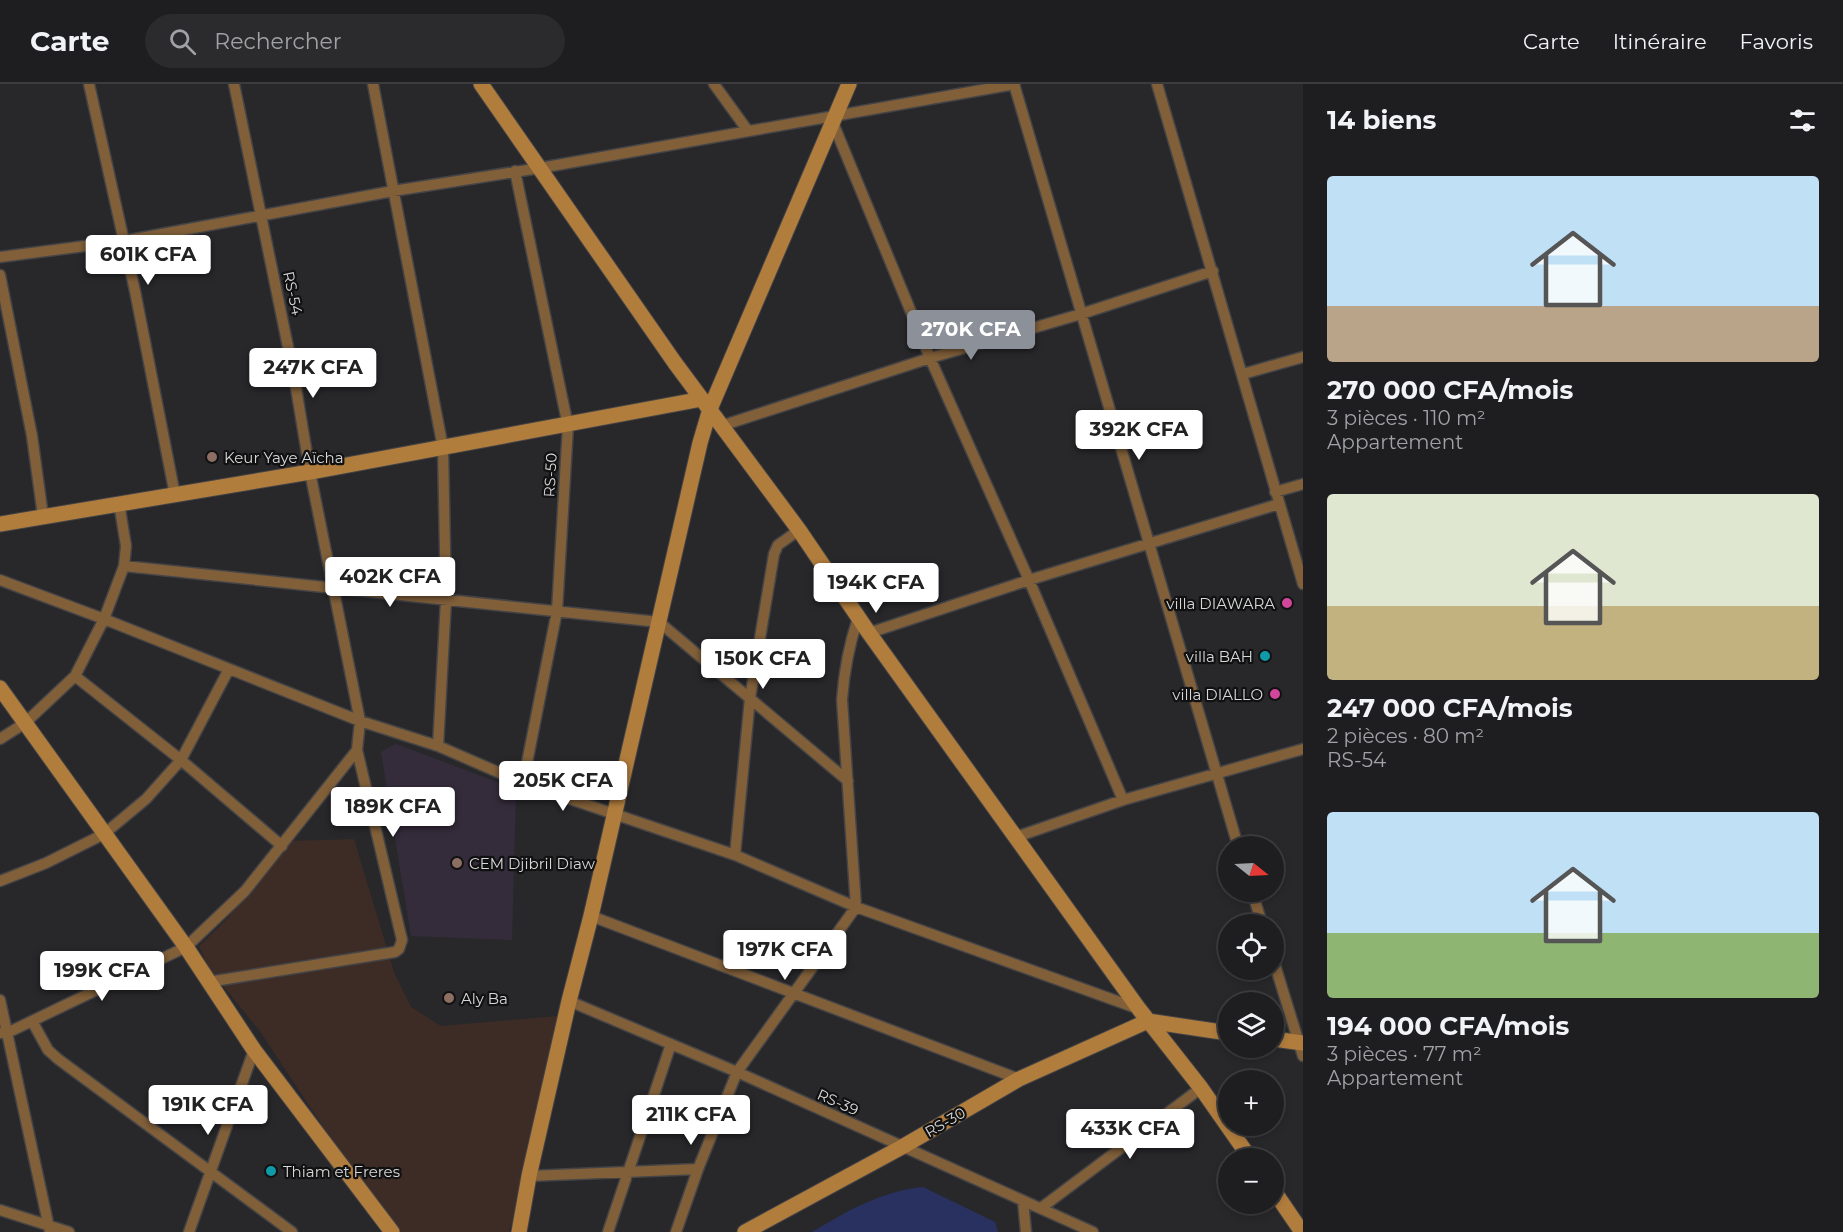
<!DOCTYPE html>
<html lang="fr">
<head>
<meta charset="utf-8">
<style>
	:root { --surface:#1e1e20; --page:#2b2b2d; --text:#f1f3f6; --muted:#a1a2a5; --line:#3c3c3e; --accent:#8c9099 }
	body { margin:0; font-family:Montserrat,sans-serif; background:var(--page); color:var(--text); height:100vh; display:flex; flex-direction:column; font-size:22px; white-space:nowrap }
	* { box-sizing:border-box; margin:0 }
	p { font-size:20px; color:var(--muted) }
	.icon { flex:none; width:33px; height:33px; fill:none; stroke:currentColor; stroke-width:2; stroke-linecap:round; stroke-linejoin:round }
	.map { position:relative; flex:1; overflow:hidden }
	.drawer { display:flex; flex-direction:column; background:var(--surface); width:540px }
	.drawer>* { flex:none }
	.needle { width:39px; rotate:108deg }
	.controls { position:absolute; left:1218px; top:752px; display:grid; gap:12px }
	.controls a { display:grid; place-items:center; width:66px; height:66px; border-radius:50%; background:var(--surface); box-shadow:0 3px 9px #0003,0 0 0 2px var(--line); font-size:30px }
	.price { position:absolute; translate:-50% -51px; padding:0 14px; border-radius:6px; background:#fff; color:#222; font-size:20px; line-height:39px; filter:drop-shadow(0 2px 3px #0008) }
	.price::after { content:''; position:absolute; left:50%; top:36px; width:18px; height:14px; margin-left:-9px; background:inherit; clip-path:polygon(0 0,100% 0,50% 100%) }
	.price.active { background:var(--accent); color:#fff }
	ul { padding:0; list-style:none }
	li { display:grid; align-content:center; gap:12px; height:318px; padding:0 24px }
	li span { display:grid; place-items:center; height:186px; border-radius:6px; color:#555 }
	li>.icon { margin-inline-start:auto }
	span .icon { width:108px; height:108px; fill:#fffc; stroke-width:1 }
	li b { font-size:26px }
	h2 { display:flex; justify-content:space-between; align-items:center; height:72px; padding:0 24px; font-size:26px }
	header { display:flex; align-items:center; gap:36px; box-sizing:border-box; height:84px; padding:0 30px; background:var(--surface); border-bottom:2px solid var(--line) }
	header strong { font-size:28px }
	nav { display:flex; gap:33px; margin-inline-start:auto; font-size:21px }
	.search { width:420px; height:54px; background:var(--page); display:flex; align-items:center; gap:15px; box-sizing:border-box; padding:0 21px; border-radius:33px; color:var(--muted); font-size:22px }
	main { display:flex; flex:1; min-height:0 }
	.map>svg:first-child { display:block }
</style>
</head>
<body>
<header>
<strong>Carte</strong>
<div class="search"><svg class="icon" aria-label="search" viewBox="0 0 24 24"><circle cx="10" cy="10" r="6"/><path d="M15 15l6 6"/></svg>Rechercher</div>
<nav><a>Carte</a><a>Itinéraire</a><a>Favoris</a></nav>
</header>
<main>
<div class="map">
<svg width="1303" height="1148" viewBox="0 0 1303 1148">
	<rect width="100%" height="100%" fill="#28282b"/>
	<path fill="#3d2b25" d="M 354,755 L 394,888 L 411,923 L 441,942 L 557,932 L 528,1082 L 509,1148 L 402,1148 L 351,1085 L 259,946 L 210,886 L 199,862 L 226,836 L 289,757 Z"/>
	<path fill="#352c3b" d="M 396,660 L 516,705 L 512,856 L 411,852 L 381,668 Z"/>
	<path fill="#293161" d="M 923,1103 L 995,1138 L 998,1148 L 812,1148 C 847,1127 882,1107 923,1103 Z"/>
	<g fill="none" stroke-linecap="round" stroke-linejoin="round">
		<g stroke="#444447" stroke-width="13">
			<path id="street" d="M 89,0 L 135,207 L 175,411
				M 373,0 L 443,364 L 446,516 L 438,662
				M 714,0 L 748,47
				M 1014,0 L 1238,762
				M 1157,0 L 1303,500
				M 833,39 L 930,274 L 1029,496 L 1123,716
				M 515,87 L 568,342 L 557,527 L 523,699
				M 0,173 L 124,157 L 393,107 L 540,84 L 1015,0
				M 0,191 L 32,352 L 43,432
				M 1243,290 L 1303,273
				M 721,342 L 930,274 L 1081,230 L 1213,187
				M 1275,408 L 1303,400
				M 124,482 L 659,538 L 848,697
				M 0,496 L 104,535 L 360,637 L 438,662 L 523,699 L 735,771 L 856,823 L 1139,925
				M 869,549 L 1029,496 L 1279,420
				M 75,592 L 181,676 L 282,762
				M 0,655 L 25,639 L 75,592 L 104,535 L 124,482 L 126,462 L 119,419
				M 1016,753 L 1123,716 L 1303,665
				M 735,771 L 750,614 L 774,470 L 778,461 L 799,446
				M 0,797 L 46,779 L 104,750 L 146,715 L 181,676 L 229,585
				M 1252,807 L 1262,840
				M 591,832 L 1019,995
				M 1274,878 L 1303,972
				M 208,898 L 395,868 L 399,865 L 402,856 L 357,666 L 360,637 L 310,388 L 294,292 L 234,0
				M 0,916 L 50,1148
				M 569,917 L 737,988 L 1093,1148
				M 32,937 L 48,966 L 58,975 L 292,1148
				M 0,949 L 7,949 L 186,863 L 245,807 L 357,666
				M 529,1092 L 698,1085
				M 1023,1117 L 1026,1148
				M 1041,1124 L 1201,1004
				M 0,1126 L 69,1148
				M 189,1148 L 254,966
				M 608,1148 L 671,960
				M 676,1148 L 698,1085 L 737,988 L 856,823 L 842,616 C 844,587 849,561 858,534"/>
		</g>
		<g stroke="#444447" stroke-width="17">
			<path id="secondary" d="M 481,0 L 675,279 L 799,446 L 869,549 L 1139,925 L 1201,1004 L 1250,1074
				M 0,440 L 310,388 L 702,315
				M 0,604 L 186,863 L 254,966 L 392,1148
				M 1274,955 L 1303,959
				M 1274,1107 L 1302,1148
				M 519,1148 L 529,1092 L 569,917 L 591,832 L 700,359 L 710,325 L 849,0
				M 745,1148 L 902,1063 L 1019,995 L 1148,937 L 1228,949"/>
		</g>
		<use href="#street" stroke="#805f39" stroke-width="10"/>
		<use href="#secondary" stroke="#b17d3d" stroke-width="15"/>
	</g>
	<g fill="#8d6e63" stroke="#111112" stroke-width="2">
		<circle cx="212" cy="373" r="6"/>
		<circle cx="457" cy="779" r="6"/>
		<circle cx="449" cy="914" r="6"/>
	</g>
	<g fill="#d1479c" stroke="#111112" stroke-width="2">
		<circle cx="1287" cy="519" r="6"/>
		<circle cx="1275" cy="610" r="6"/>
	</g>
	<g fill="#0f9aa8" stroke="#111112" stroke-width="2">
		<circle cx="1265" cy="572" r="6"/>
		<circle cx="271" cy="1087" r="6"/>
	</g>
	<g text-anchor="middle" dominant-baseline="central" stroke-width="4.5" stroke-linejoin="round" paint-order="stroke">
		<g font-size="15" fill="#d7d8d9" stroke="#111112">
			<text transform="translate(293 209) rotate(78)">RS-54</text>
			<text transform="translate(550 391) rotate(-87)">RS-50</text>
			<text transform="translate(838 1018) rotate(24)">RS-39</text>
			<text transform="translate(945 1038) rotate(-30)">RS-30</text>
		</g>
		<g font-size="15" fill="#d7d8d9" stroke="#111112" text-anchor="start">
			<text x="224" y="373">Keur Yaye Aïcha</text>
			<text x="1275" y="519" text-anchor="end">villa DIAWARA</text>
			<text x="1253" y="572" text-anchor="end">villa BAH</text>
			<text x="1263" y="610" text-anchor="end">villa DIALLO</text>
			<text x="469" y="779">CEM Djibril Diaw</text>
			<text x="461" y="914">Aly Ba</text>
			<text x="283" y="1087">Thiam et Freres</text>
		</g>
	</g>
</svg>
<div class="controls">
<a><svg class="needle" viewBox="-14 -14 28 28"><path d="M0-13l5 13h-10z" fill="#e53935"/><path d="M0 13l5-13h-10z" fill="#a1a2a5"/></svg></a>
<a><svg class="icon" aria-label="locate" viewBox="0 0 24 24"><circle cx="12" cy="12" r="6"/><path d="M12 2v4M12 18v4M2 12h4M18 12h4"/></svg></a>
<a><svg class="icon" aria-label="layers" viewBox="0 0 24 24"><path d="M12 4l9 5-9 5-9-5zM3 14l9 5 9-5"/></svg></a>
<a>+</a>
<a>−</a>
</div>
<b class="price" style="left:148px;top:202px">601K CFA</b>
<b class="price active" style="left:971px;top:277px">270K CFA</b>
<b class="price" style="left:313px;top:315px">247K CFA</b>
<b class="price" style="left:1139px;top:377px">392K CFA</b>
<b class="price" style="left:390px;top:524px">402K CFA</b>
<b class="price" style="left:876px;top:530px">194K CFA</b>
<b class="price" style="left:763px;top:606px">150K CFA</b>
<b class="price" style="left:563px;top:728px">205K CFA</b>
<b class="price" style="left:393px;top:754px">189K CFA</b>
<b class="price" style="left:785px;top:897px">197K CFA</b>
<b class="price" style="left:102px;top:918px">199K CFA</b>
<b class="price" style="left:208px;top:1052px">191K CFA</b>
<b class="price" style="left:691px;top:1062px">211K CFA</b>
<b class="price" style="left:1130px;top:1076px">433K CFA</b>
</div>
<section class="drawer">
<h2>14 biens<svg class="icon" aria-label="filters" viewBox="0 0 24 24"><path d="M4 7h16M4 17h16"/><circle cx="9" cy="7" r="2"/><circle cx="15" cy="17" r="2"/></svg></h2>
<ul>
<li><span style="background:linear-gradient(#bfe0f5 70%,#b9a48a 0)"><svg class="icon" aria-label="home" viewBox="0 0 24 24"><path d="M3 11l9-7 9 7M6 9v11h12V9"/></svg></span><div><b>270 000 CFA/mois</b><p>3 pièces · 110 m²</p><p>Appartement</p></div></li>
<li><span style="background:linear-gradient(#dfe7d0 60%,#c2b280 0)"><svg class="icon" aria-label="home" viewBox="0 0 24 24"><path d="M3 11l9-7 9 7M6 9v11h12V9"/></svg></span><div><b>247 000 CFA/mois</b><p>2 pièces · 80 m²</p><p>RS-54</p></div></li>
<li><span style="background:linear-gradient(#bfe0f5 65%,#8fb573 0)"><svg class="icon" aria-label="home" viewBox="0 0 24 24"><path d="M3 11l9-7 9 7M6 9v11h12V9"/></svg></span><div><b>194 000 CFA/mois</b><p>3 pièces · 77 m²</p><p>Appartement</p></div></li>
</ul>
</section>
</main>
</body>
</html>
